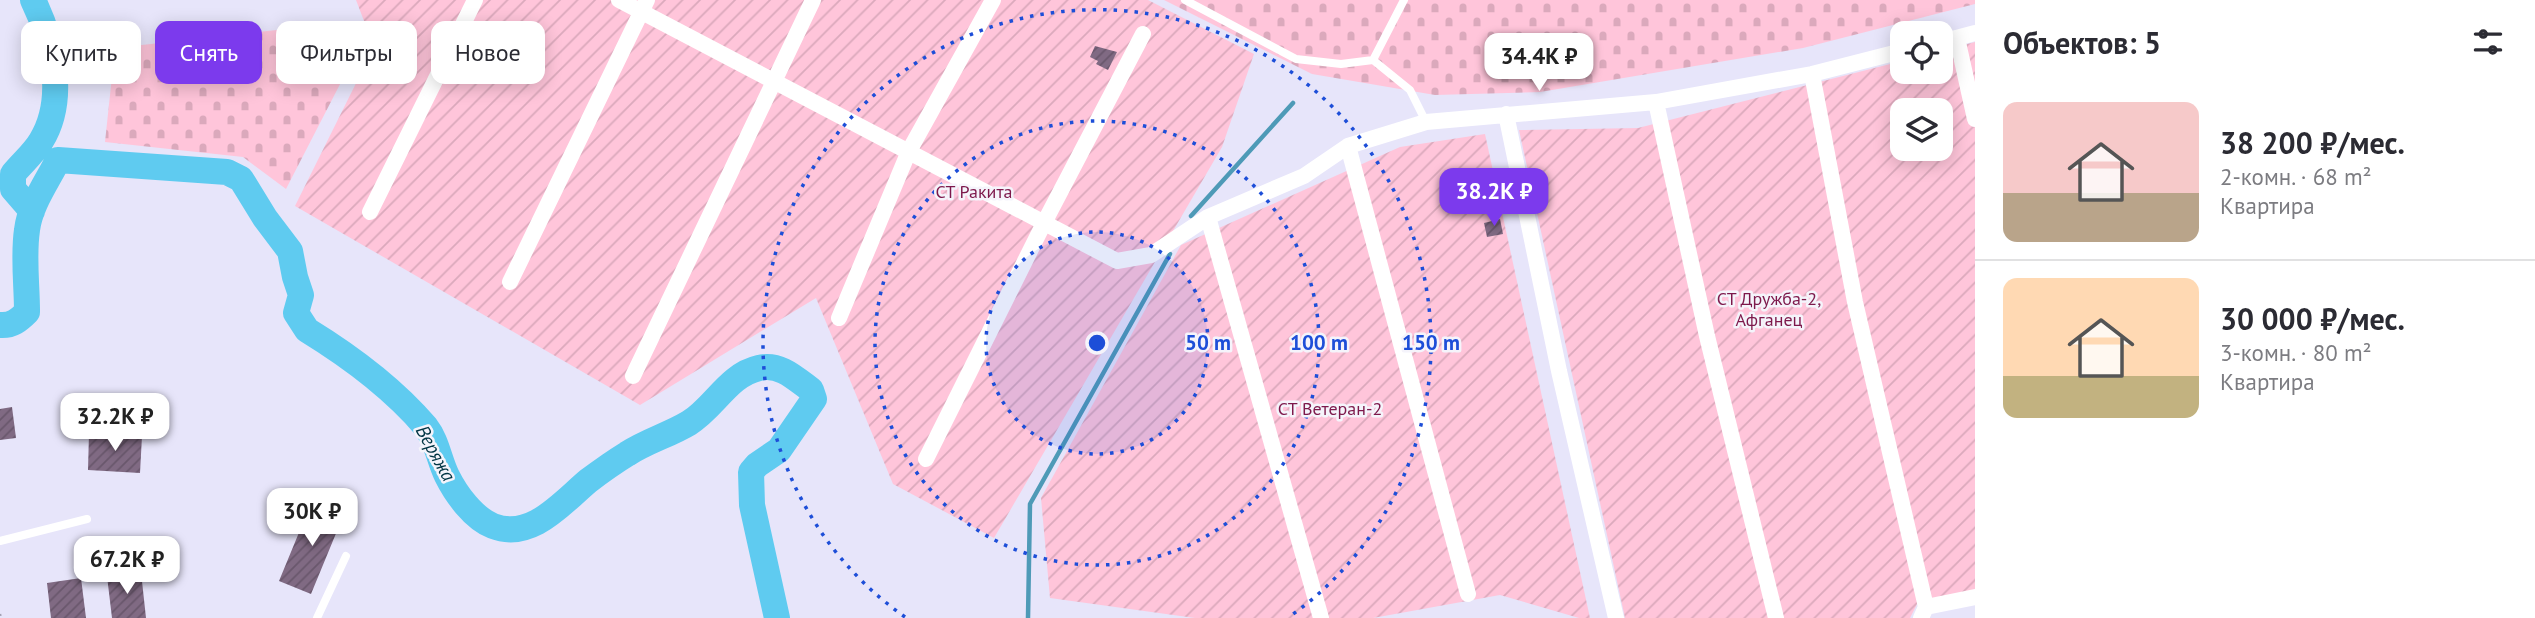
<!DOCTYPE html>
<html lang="ru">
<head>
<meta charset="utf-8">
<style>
	:root { --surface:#fff; --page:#f7f7f7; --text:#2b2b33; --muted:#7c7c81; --line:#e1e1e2; --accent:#7c3aed }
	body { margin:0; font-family:"PT Sans",sans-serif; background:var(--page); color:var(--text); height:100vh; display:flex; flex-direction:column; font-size:26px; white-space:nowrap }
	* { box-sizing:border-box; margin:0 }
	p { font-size:23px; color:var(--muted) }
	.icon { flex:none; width:38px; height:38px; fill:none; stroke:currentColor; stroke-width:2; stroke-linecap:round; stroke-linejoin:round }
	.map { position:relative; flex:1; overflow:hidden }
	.details { display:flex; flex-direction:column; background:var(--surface); width:560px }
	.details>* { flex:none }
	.top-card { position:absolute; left:21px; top:21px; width:665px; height:63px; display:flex; gap:14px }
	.controls { position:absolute; left:1890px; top:21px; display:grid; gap:14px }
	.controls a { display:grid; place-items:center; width:63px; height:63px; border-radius:14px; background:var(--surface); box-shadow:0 4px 18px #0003; font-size:35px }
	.price { position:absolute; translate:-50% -60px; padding:0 16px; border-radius:14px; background:#fff; color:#222; font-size:23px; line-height:46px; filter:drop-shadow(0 2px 4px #0008) }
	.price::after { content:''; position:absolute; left:50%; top:42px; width:21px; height:16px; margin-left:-10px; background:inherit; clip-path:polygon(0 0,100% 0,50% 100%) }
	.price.active { background:var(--accent); color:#fff }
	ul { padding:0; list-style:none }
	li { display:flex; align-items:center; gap:21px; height:175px; padding:0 28px }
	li+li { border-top:2px solid var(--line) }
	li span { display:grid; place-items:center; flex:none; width:196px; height:140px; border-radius:14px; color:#555 }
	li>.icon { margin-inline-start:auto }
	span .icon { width:84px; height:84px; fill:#fffc; stroke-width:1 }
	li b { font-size:30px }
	h2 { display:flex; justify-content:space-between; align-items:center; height:84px; padding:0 28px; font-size:30px }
	.chip { padding:0 24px; border-radius:14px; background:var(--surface); box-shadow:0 4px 18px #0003; font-size:24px; line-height:63px }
	.chip.active { background:var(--accent); color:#fff }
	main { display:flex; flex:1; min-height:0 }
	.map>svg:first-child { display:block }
</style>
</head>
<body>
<main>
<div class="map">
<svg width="1975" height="618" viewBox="0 0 1975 618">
	<defs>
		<pattern id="cemetery-stones" width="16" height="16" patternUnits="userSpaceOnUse" patternTransform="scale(1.75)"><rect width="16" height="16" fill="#ffc5da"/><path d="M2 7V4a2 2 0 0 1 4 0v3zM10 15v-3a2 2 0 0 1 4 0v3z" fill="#dba9bc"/></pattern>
		<pattern id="garden-furrows" width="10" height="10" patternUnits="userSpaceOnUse" patternTransform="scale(1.75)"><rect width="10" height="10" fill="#ffc5da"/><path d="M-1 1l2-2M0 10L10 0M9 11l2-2" fill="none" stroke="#dba9bc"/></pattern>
		<pattern id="building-hatch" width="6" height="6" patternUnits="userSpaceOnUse" patternTransform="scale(1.75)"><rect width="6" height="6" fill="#806a83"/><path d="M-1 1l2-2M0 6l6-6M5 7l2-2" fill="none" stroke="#69576c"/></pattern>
	</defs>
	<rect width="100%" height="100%" fill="#e7e5fa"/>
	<path fill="url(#cemetery-stones)" d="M 1164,0 L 1975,0 L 1975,4 L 1803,48 L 1540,92 L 1435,95 L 1312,74 Z
		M 349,22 L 354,57 L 286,189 L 243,157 L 105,142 L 115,48 Z"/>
	<path fill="url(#garden-furrows)" fill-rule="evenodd" d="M 356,0 L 1148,0 L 1254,54 L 1222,147 L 994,538 L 893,484 L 816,298 L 640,405 L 295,206 L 374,47 Z
		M 1975,42 L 1975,590 L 1917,604 L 1910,618 L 1625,618 L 1519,130 L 1638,128 L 1902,61 L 1902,72 L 1941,72 L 1941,51 ZM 1902,110 L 1941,110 L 1941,149 L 1902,149 Z
		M 1485,134 L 1590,618 L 1579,618 L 1500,595 L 1373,618 L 1195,618 L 1050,598 L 1041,498 L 1181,245 L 1400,147 Z"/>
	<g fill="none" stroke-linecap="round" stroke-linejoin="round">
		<path stroke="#4e9ab7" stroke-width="4.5" d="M 1191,216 L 1293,103
			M 1028,618 L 1030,504 L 1170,254"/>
		<path stroke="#5fcbf0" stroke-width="26" d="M 32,211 L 13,189 L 13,174 C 22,163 34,153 41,141 C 67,99 53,41 33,0
			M 0,325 C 12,326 19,320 27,312 C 27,284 23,257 27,230 C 30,205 47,182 58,160 L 227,172 L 241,179 L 265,218 L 290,251 L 295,277 L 301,295 L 296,313 L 307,330 C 351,357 392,387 426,427 C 437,441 439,460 447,476 C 456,494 473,518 493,526 C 531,541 562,503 588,481 C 600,472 614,462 627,454 C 647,441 669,435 689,423 C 715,407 728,375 759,368 C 780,363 795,378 811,390 L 814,399 L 779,450 L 757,465 L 751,472 L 752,505 L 777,618"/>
	</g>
	<path fill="url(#building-hatch)" d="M 1095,46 L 1117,52 L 1108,70 L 1096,64 L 1098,61 L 1090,57 Z
		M 1500,219 L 1503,234 L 1487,237 L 1484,223 Z
		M 12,407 L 16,438 L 0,440 L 0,409 Z
		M 89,433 L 142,436 L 140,473 L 88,470 Z
		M 312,501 L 344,514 L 311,594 L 279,581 Z
		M 141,572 L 146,618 L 112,618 L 107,576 Z
		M 81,578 L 86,618 L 51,618 L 47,583 Z"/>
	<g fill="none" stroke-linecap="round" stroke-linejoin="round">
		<path stroke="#a3a1b3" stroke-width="2.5" stroke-dasharray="2 5" stroke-linecap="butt" d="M 0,614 L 1,618"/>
		<path stroke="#fff" stroke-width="8" d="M 1185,0 L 1296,59 L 1341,64 L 1373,60
			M 1404,0 L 1373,60 L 1410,90 L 1426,122
			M 0,541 L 87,519
			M 317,618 L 346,556"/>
		<path stroke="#fff" stroke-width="16" d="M 619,0 L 1117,261 L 1151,255 L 1208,217 L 1304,176 L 1348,146 L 1426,122 L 1656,102 L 1812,74 L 1902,51
			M 1957,38 L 1975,119
			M 1941,42 L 1975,33
			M 1812,74 L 1855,302 L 1926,607
			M 1656,102 L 1707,336 L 1776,618
			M 1506,114 L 1559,371 L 1616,618
			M 1348,146 L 1468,594
			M 370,212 L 475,0
			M 1208,217 L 1321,618
			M 510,282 L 647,0
			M 839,318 L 909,151 L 993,0
			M 633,376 L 813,0
			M 926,459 L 1044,223 L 1143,34
			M 1921,618 L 1926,607 L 1975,597"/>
	</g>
	<circle cx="1097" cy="343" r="111" fill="#1d4ed8" fill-opacity=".12"/>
	<g fill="none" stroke="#1d4ed8" stroke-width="3.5" stroke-dasharray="3.5 7">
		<circle cx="1097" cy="343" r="111"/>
		<circle cx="1097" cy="343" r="222"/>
		<path d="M905 617A334 334 0 1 1 1289 617"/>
	</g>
	<g text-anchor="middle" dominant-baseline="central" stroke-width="5" stroke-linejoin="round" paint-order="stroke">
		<g font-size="18" fill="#7d184b" stroke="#f5f4fb">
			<text x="974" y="191">СТ Ракита</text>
			<text x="1769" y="298">СТ Дружба-2,<tspan x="1769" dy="21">Афганец</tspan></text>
			<text x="1330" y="408">СТ Ветеран-2</text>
		</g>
		<g font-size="19" font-style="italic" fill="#013544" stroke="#f5f4fb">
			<text transform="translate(436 453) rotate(61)">Веряжа</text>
		</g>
	</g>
	<circle cx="1097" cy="343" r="10" fill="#1d4ed8" stroke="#f5f4fb" stroke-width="3.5"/>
	<g font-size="21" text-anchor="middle" font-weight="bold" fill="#1d4ed8" stroke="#f5f4fb" stroke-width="5" stroke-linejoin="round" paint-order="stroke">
		<text x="1208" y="350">50 m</text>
		<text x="1319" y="350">100 m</text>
		<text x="1431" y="350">150 m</text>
	</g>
</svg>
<div class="controls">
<a><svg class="icon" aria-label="locate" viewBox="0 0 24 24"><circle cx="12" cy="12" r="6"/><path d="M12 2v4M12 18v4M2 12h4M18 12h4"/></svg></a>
<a><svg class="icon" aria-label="layers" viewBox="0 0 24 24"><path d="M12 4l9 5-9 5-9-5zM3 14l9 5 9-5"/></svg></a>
</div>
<b class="price" style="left:1539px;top:93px">34.4K ₽</b>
<b class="price active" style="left:1494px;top:228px">38.2K ₽</b>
<b class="price" style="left:115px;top:453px">32.2K ₽</b>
<b class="price" style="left:312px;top:548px">30K ₽</b>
<b class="price" style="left:127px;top:596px">67.2K ₽</b>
<div class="top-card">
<a class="chip">Купить</a>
<a class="chip active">Снять</a>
<a class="chip">Фильтры</a>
<a class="chip">Новое</a>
</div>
</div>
<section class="details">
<h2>Объектов: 5<svg class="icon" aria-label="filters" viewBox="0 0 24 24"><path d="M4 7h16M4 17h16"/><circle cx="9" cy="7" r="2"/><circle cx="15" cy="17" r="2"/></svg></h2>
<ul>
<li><span style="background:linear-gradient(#f6c9c9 65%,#b9a48a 0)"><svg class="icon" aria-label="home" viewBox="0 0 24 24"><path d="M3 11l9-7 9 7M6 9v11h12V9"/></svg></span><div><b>38 200 ₽/мес.</b><p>2-комн. · 68 m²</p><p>Квартира</p></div></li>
<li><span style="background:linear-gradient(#ffd9b3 70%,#c2b280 0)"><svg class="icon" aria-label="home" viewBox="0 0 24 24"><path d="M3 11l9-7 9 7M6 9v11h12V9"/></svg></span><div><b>30 000 ₽/мес.</b><p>3-комн. · 80 m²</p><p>Квартира</p></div></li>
</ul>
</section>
</main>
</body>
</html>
